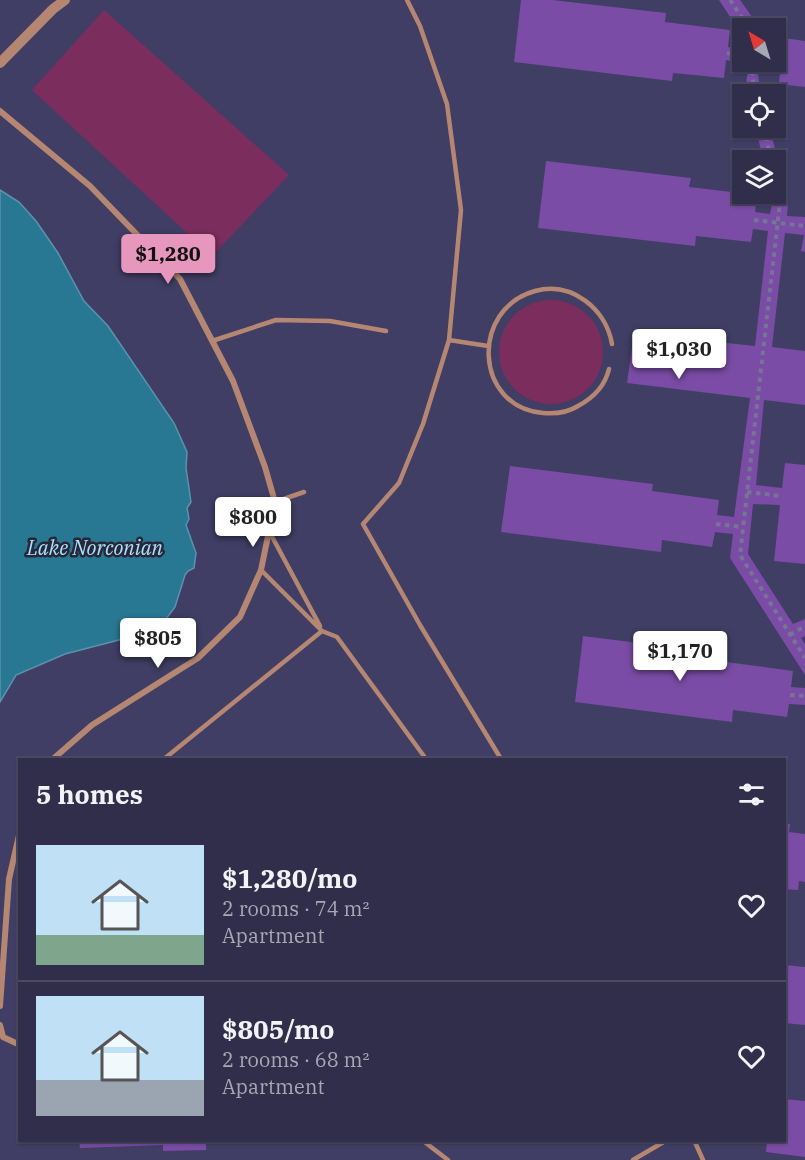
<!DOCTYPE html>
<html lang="en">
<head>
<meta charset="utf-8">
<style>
	:root { --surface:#302e4b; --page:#383652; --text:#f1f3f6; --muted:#a8a8b5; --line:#4b4a63; --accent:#e797bd }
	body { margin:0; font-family:"IBM Plex Serif",serif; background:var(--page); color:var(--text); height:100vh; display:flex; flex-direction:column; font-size:22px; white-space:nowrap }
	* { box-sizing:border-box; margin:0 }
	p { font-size:20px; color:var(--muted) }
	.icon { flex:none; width:33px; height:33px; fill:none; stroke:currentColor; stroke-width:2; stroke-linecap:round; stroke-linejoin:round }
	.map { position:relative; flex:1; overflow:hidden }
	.side { position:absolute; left:18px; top:758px; width:768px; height:384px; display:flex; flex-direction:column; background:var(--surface); border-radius:0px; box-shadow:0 2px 4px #0004,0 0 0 2px var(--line) }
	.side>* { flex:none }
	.needle { width:39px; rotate:322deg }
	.fabs { position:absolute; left:732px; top:18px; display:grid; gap:12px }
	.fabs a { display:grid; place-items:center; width:54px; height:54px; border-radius:0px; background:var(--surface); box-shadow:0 2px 4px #0004,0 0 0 2px var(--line); font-size:30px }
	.price { position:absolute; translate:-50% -51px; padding:0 14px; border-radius:6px; background:#fff; color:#222; font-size:20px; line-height:39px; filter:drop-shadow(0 2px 3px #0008) }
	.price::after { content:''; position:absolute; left:50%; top:36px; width:18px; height:14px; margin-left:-9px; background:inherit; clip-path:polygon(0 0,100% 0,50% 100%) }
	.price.selected { background:var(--accent); color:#111 }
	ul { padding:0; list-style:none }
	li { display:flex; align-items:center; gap:18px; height:150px; padding:0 18px }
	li+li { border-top:2px solid var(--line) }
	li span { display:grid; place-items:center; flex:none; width:168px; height:120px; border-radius:0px; color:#555 }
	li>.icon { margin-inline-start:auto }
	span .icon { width:72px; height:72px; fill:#fffc; stroke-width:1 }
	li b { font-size:26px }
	h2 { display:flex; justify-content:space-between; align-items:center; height:72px; padding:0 18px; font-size:26px }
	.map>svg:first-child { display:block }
</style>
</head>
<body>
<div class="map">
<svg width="805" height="1160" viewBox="0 0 805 1160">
	<rect width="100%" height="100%" fill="#403e64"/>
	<path fill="#7b2d5d" d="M 104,10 L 289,175 L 212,256 L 32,90 Z
		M499 352a52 52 0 1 1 104 0a52 52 0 1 1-104 0Z"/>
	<path fill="#297893" stroke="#5b92ac" stroke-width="1.5" d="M 0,190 L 19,202 L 36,221 L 58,253 L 84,301 L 108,326 L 174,423 L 187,452 L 186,468 L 191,502 L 187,508 L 189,519 L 186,525 L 196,553 L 194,568 L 188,571 L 185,575 L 175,607 L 163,623 L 142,634 L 65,654 L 16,675 L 0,702 Z"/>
	<path fill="#7a4ca6" d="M 521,0 L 552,0 L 666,13 L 665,22 L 730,30 L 728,47 L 742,49 L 742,63 L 726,60 L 724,78 L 673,73 L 672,81 L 514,62 Z
		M 719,0 L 740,0 L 760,28 L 742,28 L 742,35 Z
		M 784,38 L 805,41 L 805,87 L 779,84 L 780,71 L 760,68 L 758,76 L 762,94 L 748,94 L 746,83 L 749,62 L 776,62 L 776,52 L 782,53 Z
		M 756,128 L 770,128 L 788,203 L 787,216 L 805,217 L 805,252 L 801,251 L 804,235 L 785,233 L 772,347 L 805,351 L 805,405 L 764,400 L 756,485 L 782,488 L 785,463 L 805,465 L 805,564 L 774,561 L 780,505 L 753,504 L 748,554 L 793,624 L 805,619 L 805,636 L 801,638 L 805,644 L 805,675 L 730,558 L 733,534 L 715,532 L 712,547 L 662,540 L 661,552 L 501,532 L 510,466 L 653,484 L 652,491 L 719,500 L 717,515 L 734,517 L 750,398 L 627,383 L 634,333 L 755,346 L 768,231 L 753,229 L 751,242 L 696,236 L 695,246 L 538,228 L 546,161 L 691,178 L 689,187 L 757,195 L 755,212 L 770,214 L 772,203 L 770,194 L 776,194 L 776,160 L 763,160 Z
		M 583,636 L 727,654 L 726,662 L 793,671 L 791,687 L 805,688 L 805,705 L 789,704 L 787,717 L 733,710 L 732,722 L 575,702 Z
		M 784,823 L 790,824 L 789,832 L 805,834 L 805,882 L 799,881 L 798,890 L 784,889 Z
		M 784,965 L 805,967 L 805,1025 L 784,1023 Z
		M 784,1099 L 805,1101 L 805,1157 L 766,1152 L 767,1140 L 784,1140 Z
		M 79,1140 L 206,1140 L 206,1150 L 163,1151 L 163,1145 L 80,1148 Z"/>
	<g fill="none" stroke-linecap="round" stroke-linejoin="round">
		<path stroke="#767596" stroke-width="4" stroke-dasharray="4.5 4.5" stroke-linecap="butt" d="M 730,0 L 749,28
			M 727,53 L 742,56
			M 776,61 L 781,61
			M 754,62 L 752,76 L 756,94
			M 764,128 L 771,160
			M 776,181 L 780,202 L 740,555 L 805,658
			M 754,220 L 805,226
			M 747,492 L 781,496
			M 716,524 L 743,527
			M 790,635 L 805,626
			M 790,695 L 805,696"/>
		<path stroke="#b58772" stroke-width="4.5" d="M 407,0 L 420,26 L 447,104 L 461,210 L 449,340 L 488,346
			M 449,340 L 423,424 L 399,483 L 363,524 L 420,625 L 501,759
			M 212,341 L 276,320 L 330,321 L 386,331
			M 609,369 C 605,386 593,398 578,406 C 567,413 555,414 543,413 C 474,407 470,309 535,291 C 572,281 606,309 612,344
			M 275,502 L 304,492
			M 269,531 L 320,626
			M 261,570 L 322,631 L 337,637 L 426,759
			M 164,759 L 322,631
			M 422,1140 L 448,1160
			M 694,1140 L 703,1160
			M 633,1160 L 667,1140"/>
		<path stroke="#b58772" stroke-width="6" d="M 0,111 L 90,186 L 180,279 L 233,381 L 265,467 L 275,502 L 261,570 L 240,617 L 198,658 L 92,725 L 53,759
			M 0,1006 L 9,879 L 20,831
			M 0,1025 L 3,1037 L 20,1045"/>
		<path stroke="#b58772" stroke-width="10" d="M 0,63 L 53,9 L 65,0"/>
	</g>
	<g text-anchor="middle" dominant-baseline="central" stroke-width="5" stroke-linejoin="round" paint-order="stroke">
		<g font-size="20" font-style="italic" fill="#a8e3fc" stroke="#282739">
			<text x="95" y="547">Lake Norconian</text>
		</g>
	</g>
</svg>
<div class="fabs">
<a><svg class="needle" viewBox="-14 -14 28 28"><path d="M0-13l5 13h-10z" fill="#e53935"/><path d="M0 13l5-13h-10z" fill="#a8a8b5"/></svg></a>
<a><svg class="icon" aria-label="locate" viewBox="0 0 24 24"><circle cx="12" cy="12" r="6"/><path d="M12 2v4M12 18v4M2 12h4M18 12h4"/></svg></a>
<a><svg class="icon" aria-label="layers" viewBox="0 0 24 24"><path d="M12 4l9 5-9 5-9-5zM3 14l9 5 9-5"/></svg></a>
</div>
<b class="price selected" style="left:168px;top:285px">$1,280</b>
<b class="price" style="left:679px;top:380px">$1,030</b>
<b class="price" style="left:253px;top:548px">$800</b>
<b class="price" style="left:158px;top:669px">$805</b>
<b class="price" style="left:680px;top:682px">$1,170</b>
<section class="side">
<h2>5 homes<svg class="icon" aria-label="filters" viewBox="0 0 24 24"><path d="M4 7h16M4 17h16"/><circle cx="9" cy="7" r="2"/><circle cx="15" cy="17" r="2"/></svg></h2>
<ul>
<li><span style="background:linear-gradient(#bfe0f5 75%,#7fa58c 0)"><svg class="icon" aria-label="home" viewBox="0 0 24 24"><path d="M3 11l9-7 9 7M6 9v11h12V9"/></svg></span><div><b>$1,280/mo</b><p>2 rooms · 74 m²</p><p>Apartment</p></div><svg class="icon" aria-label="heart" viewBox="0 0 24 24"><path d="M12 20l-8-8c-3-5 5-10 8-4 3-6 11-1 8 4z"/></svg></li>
<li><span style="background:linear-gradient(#bfe0f5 70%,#9aa5b1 0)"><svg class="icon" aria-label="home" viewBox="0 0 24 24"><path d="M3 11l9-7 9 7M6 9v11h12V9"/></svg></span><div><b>$805/mo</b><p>2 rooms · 68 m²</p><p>Apartment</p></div><svg class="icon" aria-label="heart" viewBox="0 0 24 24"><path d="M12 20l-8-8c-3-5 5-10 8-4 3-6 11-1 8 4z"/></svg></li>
</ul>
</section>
</div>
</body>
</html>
